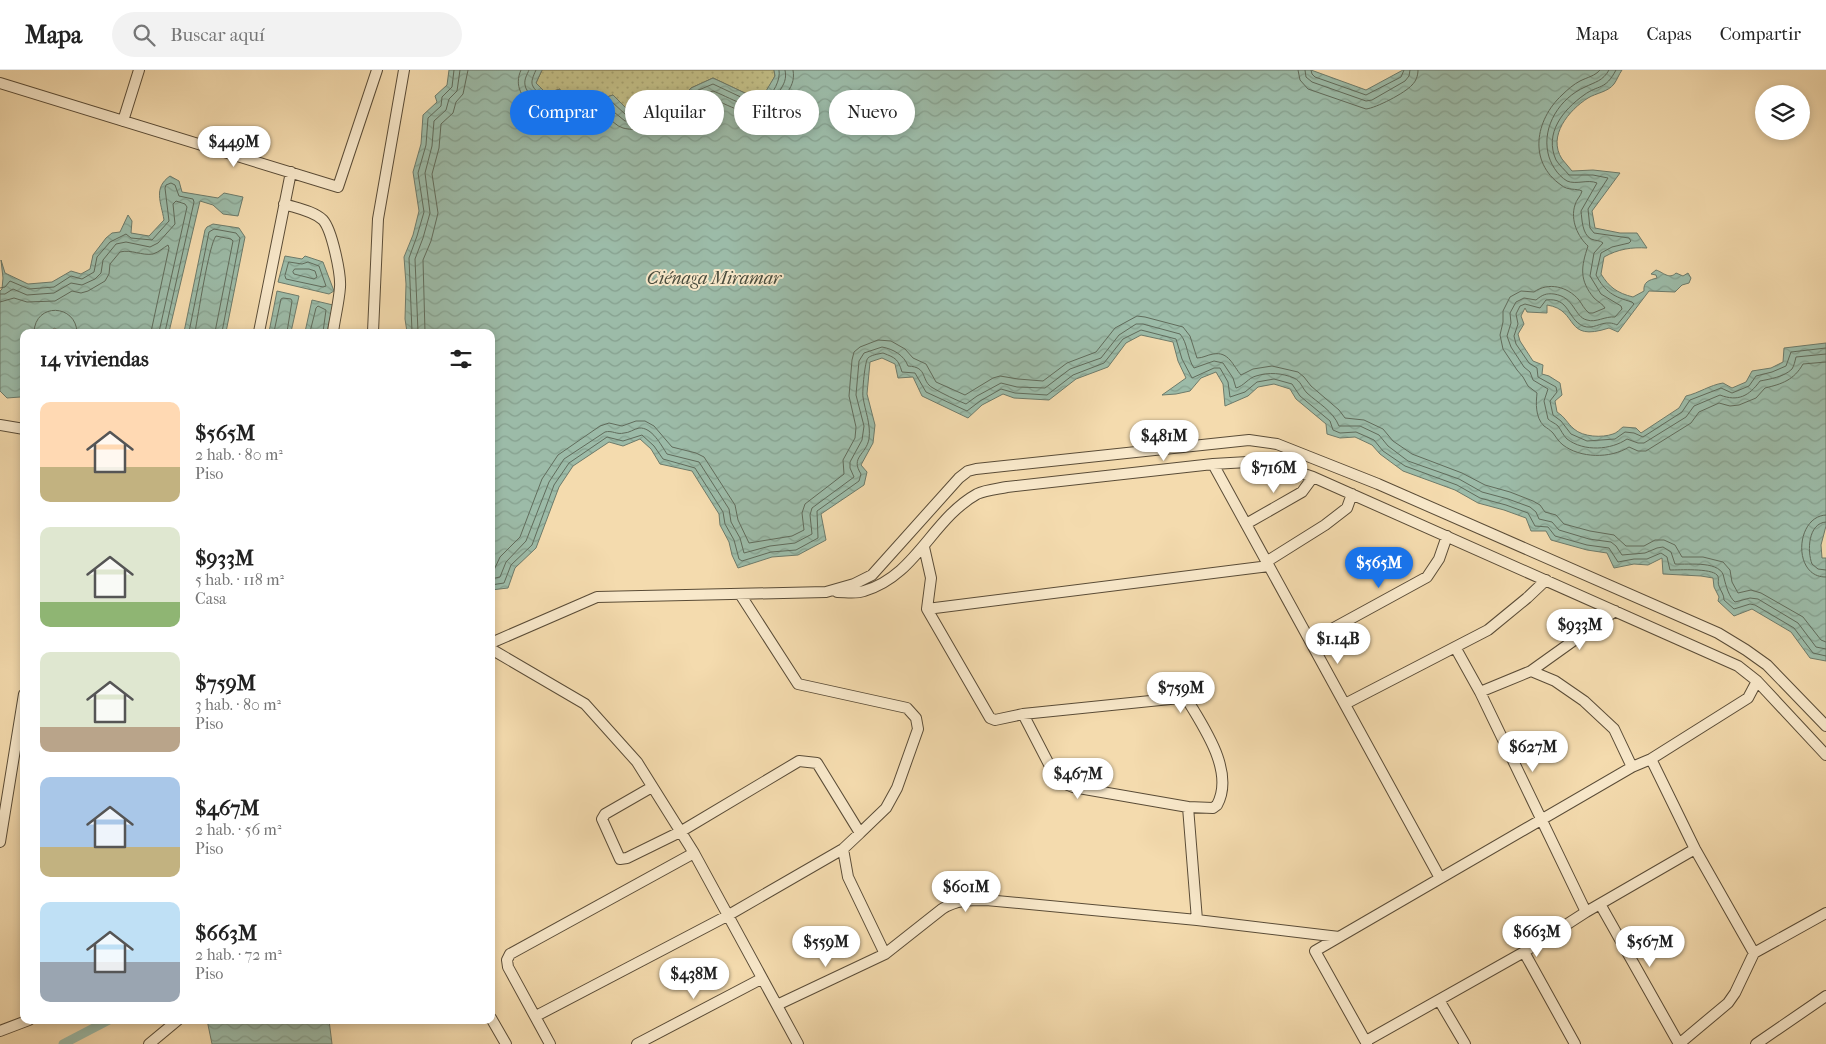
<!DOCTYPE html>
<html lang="es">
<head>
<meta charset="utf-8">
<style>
	:root { --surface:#fff; --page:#f2f2f2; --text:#222; --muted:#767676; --line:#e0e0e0; --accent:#1a73e8 }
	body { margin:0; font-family:"IM FELL French Canon",serif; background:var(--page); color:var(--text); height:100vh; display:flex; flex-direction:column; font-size:19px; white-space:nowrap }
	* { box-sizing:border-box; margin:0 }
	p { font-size:16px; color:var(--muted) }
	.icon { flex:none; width:28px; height:28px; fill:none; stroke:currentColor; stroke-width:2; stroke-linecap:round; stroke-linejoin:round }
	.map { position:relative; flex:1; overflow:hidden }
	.drawer { position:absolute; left:20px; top:259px; width:475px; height:695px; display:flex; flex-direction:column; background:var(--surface); border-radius:10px; box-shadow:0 2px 8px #0003 }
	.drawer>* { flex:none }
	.hud { position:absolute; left:510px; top:20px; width:475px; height:45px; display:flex; gap:10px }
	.fabs { position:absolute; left:1755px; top:15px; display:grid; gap:10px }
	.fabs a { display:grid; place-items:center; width:55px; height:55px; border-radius:50%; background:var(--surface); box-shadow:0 2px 8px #0003; font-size:25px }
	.price { position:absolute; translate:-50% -42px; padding:0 11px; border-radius:18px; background:#fff; color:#222; font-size:16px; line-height:32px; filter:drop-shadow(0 1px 2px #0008) }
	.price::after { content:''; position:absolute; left:50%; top:30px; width:15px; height:11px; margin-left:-8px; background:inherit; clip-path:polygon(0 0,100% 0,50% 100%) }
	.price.selected { background:var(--accent); color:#fff }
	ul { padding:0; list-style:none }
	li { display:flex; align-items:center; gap:15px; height:125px; padding:0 20px }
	li span { display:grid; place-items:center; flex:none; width:140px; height:100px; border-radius:10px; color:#555 }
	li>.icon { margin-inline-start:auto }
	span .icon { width:60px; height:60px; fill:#fffc; stroke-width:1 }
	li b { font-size:21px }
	h2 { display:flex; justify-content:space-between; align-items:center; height:60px; padding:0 20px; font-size:21px }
	.pill { padding:0 18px; border-radius:22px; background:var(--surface); box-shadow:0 2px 8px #0003; font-size:18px; line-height:45px }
	.pill.selected { background:var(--accent); color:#fff }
	header { display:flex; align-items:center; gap:30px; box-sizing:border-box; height:70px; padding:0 25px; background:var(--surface); border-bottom:1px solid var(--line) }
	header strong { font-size:24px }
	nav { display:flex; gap:28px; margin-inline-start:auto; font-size:18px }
	.search { width:350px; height:45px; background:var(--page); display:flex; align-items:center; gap:12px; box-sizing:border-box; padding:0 18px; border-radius:28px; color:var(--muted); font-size:19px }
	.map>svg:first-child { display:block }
</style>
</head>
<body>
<header>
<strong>Mapa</strong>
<div class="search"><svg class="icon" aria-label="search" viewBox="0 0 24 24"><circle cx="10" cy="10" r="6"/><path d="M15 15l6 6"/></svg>Buscar aquí</div>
<nav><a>Mapa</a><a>Capas</a><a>Compartir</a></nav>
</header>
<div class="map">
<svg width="1826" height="974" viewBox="0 0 1826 974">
	<defs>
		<pattern id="green-dots" width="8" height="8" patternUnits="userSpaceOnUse" patternTransform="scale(1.25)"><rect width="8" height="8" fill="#c2be86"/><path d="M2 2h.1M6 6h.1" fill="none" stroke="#a7a372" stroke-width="1.8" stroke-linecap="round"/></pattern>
		<pattern id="water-waves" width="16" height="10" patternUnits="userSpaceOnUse" patternTransform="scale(1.25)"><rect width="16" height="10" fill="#9cbba8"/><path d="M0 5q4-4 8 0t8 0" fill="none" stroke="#86a08f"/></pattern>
	</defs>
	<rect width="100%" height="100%" fill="#f4dbae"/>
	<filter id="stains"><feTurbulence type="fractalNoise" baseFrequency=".004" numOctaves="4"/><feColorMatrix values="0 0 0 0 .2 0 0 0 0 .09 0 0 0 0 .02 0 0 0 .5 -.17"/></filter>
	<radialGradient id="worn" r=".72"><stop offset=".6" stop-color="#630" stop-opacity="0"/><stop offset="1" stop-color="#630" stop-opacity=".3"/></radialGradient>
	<path fill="url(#green-dots)" stroke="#746d4a" d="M 542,0 L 774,0 L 775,6 L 764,26 L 747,24 L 713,8 L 691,18 L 678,34 L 651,40 L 628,40 L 613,25 L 582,35 L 558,28 L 560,19 L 546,24 L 536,13 Z"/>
	<path fill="url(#water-waves)" stroke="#6d7b6b" d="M 449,0 L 542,0 L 536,13 L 546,23 L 560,19 L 558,29 L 582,35 L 613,25 L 628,40 L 651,40 L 678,34 L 691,18 L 713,8 L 747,24 L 763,26 L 775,6 L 774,0 L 1311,0 L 1366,20 L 1403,0 L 1622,0 C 1619,4 1617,10 1614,14 C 1608,22 1596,23 1588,28 C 1569,40 1547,66 1562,89 C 1565,93 1569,97 1572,101 L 1593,100 L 1620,103 L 1592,141 L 1595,158 L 1620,163 L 1637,163 L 1647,178 C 1632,177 1618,179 1604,187 L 1601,204 C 1609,217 1617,223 1633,227 L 1644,221 C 1643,212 1649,210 1657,208 L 1656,205 L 1651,204 L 1656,200 C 1663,202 1669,210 1676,203 L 1683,206 L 1688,203 L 1691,208 L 1689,213 L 1682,215 L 1675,222 L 1649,221 L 1618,262 L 1609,258 C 1563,273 1580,240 1547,235 L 1547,243 L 1527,242 L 1525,238 L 1521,246 L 1524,254 L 1518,264 L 1520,271 L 1533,291 L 1543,295 L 1542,304 L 1549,306 L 1560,313 L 1562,325 L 1555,331 L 1557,342 C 1565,347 1567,353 1574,359 C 1583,367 1602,368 1613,364 C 1617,363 1620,359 1623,357 L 1636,358 L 1641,363 L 1679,338 L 1686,326 C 1699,323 1710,315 1723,313 L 1732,318 L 1746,312 L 1752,301 L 1771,298 L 1783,292 L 1784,278 L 1826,273 L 1826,456 L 1821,475 L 1822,488 L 1826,488 L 1826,591 L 1810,588 L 1791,562 L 1752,539 L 1734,546 L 1718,531 L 1719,527 L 1714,517 L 1713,508 L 1701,506 L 1663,504 L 1662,488 L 1648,495 L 1634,494 L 1614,498 L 1607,483 L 1587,480 L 1551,470 L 1546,461 L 1531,461 L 1526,448 L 1504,440 L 1478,433 L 1455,420 L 1403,401 L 1380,384 L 1372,375 L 1355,367 L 1340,368 L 1327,364 L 1326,354 L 1296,329 L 1290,319 L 1274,314 L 1258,317 L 1248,326 L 1225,336 L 1223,314 L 1216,302 L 1201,308 L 1190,321 L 1176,324 L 1162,325 L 1186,308 L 1178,291 L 1173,272 L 1141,265 L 1126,273 L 1108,297 L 1076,309 L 1049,330 L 1014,328 L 1003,324 L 982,335 L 968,348 L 922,326 L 913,307 L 898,308 L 895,294 L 882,288 L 870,292 L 867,324 L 875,355 L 873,373 L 861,395 L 867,402 L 864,415 L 821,444 L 826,470 L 798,485 L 772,487 L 738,498 L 732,485 L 729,472 L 720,455 L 719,444 L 692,401 L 660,394 L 651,379 L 640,369 L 623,376 L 609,372 L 573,396 L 559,417 L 536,478 L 515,498 L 508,518 L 491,520 L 491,262 L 407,262 L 405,249 L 406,214 L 404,187 L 413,165 L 419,141 L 413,102 L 421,74 L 423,45 L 437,32 L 435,26 L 447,15 Z
		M 170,106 L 179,111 L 182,122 L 218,128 L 224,123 L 243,127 L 238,146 L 223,144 L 213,135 L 200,131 L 169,262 L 62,262 L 54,258 L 52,262 L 24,262 L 24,329 L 20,327 L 7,328 L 0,321 L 0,221 L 2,219 L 3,208 L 1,190 L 5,203 L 28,214 L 52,212 L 71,201 L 81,204 L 90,199 L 93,185 L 106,168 L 112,163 L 120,162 L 128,145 L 132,151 L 131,163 L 149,166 L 164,150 C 161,132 153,118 170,106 Z
		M 213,154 L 239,158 L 245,167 L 226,262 L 184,262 L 205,160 L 207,157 Z
		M 285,186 L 302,189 L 305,186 L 323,192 L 334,221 L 329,224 L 278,212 Z
		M 277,221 L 299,226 L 291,262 L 269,262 Z
		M 312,230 L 333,235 L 327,262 L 305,262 Z
		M 207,950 L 329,950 L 332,974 L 212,974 Z"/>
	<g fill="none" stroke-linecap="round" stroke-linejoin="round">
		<path stroke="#616c5c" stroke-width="1" d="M 521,0 C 506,32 555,52 581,53 C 589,54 599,49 607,47 C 612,50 616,56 623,58 C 637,62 677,58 689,49 C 699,41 699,35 713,29 C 729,35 759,54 776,39 C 780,36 783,30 785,26 C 791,17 795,11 793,0
			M 529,0 C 527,5 524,9 525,15 C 527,31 568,47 583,46 C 592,45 601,40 609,38 L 625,51 L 653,51 L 683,44 L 698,27 L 713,21 C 727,26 755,44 769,35 C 774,32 776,26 779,22 C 784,14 787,9 785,0
			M 536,0 C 529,15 531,15 542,27 L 552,28 L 557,33 L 582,40 L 611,31 L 626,45 L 651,45 L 679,39 L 694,22 L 713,14 L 745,29 L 765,30 C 773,24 781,10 779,0
			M 1298,0 L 1300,10 L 1308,19 L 1366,39 C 1376,38 1405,23 1412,15 C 1416,11 1418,6 1418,0
			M 1305,0 L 1306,7 L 1312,12 L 1366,31 L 1372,30 L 1405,11 L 1409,6 L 1410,0
			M 1311,0 L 1312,4 L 1315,7 L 1366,25 L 1401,7 L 1404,0
			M 1600,0 C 1595,6 1588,7 1580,11 C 1574,14 1567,20 1562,25 C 1535,50 1528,92 1561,115 C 1568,121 1576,118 1582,121 C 1581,126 1576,130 1575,135 C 1570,150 1578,167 1588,176 C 1581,197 1579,210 1594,228 C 1598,232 1603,234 1605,238 L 1593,243 L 1589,243 C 1584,239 1582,234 1579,230 C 1567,216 1548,212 1534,222 L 1521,221 L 1510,227 L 1503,241 L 1503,252 L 1500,265 L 1503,279 L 1517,300 L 1523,307 L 1528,316 L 1537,323 C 1536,333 1535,347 1544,356 C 1547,358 1550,360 1553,363 C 1556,367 1558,371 1563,375 C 1580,388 1610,389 1629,377 L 1638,381 L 1646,381 L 1691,353 L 1699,342 L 1719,333 L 1730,336 L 1739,335 L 1756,328 L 1765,318 C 1782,314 1794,310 1803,294 L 1826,292
			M 1609,0 C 1603,11 1595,12 1585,17 C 1560,28 1542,56 1548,83 C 1550,93 1557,105 1567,111 C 1576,115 1588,109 1597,113 L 1581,141 C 1582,149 1582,164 1591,169 C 1596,171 1600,170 1603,173 L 1594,183 L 1590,206 L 1601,224 L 1621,236 L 1622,239 L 1615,247 C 1605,246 1596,253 1587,250 C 1574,247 1575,227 1554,224 C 1546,223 1542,225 1536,230 L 1524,228 L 1516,232 L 1510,243 L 1511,253 L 1507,266 L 1511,277 L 1524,297 L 1530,302 L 1533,310 L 1548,319 L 1544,331 L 1548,349 C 1551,352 1555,353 1558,356 C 1561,360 1563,365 1567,369 C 1584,382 1611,380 1627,369 L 1638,373 L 1644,373 L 1686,347 L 1694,336 L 1720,325 C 1738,332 1749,326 1760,311 C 1770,309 1784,307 1792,299 C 1794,296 1795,291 1796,287 L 1826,284
			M 1616,0 C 1605,21 1599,14 1584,25 C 1563,40 1544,63 1556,90 C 1559,95 1565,100 1569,105 L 1593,105 L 1608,108 L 1588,139 L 1590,158 L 1594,163 L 1629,168 L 1631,171 L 1629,173 L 1612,177 L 1601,183 L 1596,205 C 1605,222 1614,227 1632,232 L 1634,234 L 1617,255 C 1615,254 1612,253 1610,253 C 1600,252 1593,260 1583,256 C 1567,249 1570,227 1546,230 L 1540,238 L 1525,234 L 1520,236 L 1516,244 L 1518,254 L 1514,266 L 1516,274 L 1529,293 L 1537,298 L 1538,307 L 1556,317 L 1557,322 L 1550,331 L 1553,345 L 1561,351 L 1571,364 L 1587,371 L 1615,369 L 1625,362 L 1634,363 L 1643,367 L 1682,342 L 1690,330 L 1721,318 L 1732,323 L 1749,316 L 1756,306 L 1772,302 L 1786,296 L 1791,282 L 1826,278
			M 289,192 L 302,194 L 308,192 L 319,196 L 326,216 L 323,217 L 286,209 L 285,206 Z
			M 295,199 L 309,199 L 315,201 L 317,207 L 314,209 L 294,204 L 293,202 Z
			M 0,218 L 5,217 L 10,211 L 29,219 L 54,217 L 71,206 L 82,209 L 94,202 L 97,187 L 110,172 L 126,164 L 131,168 L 152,170 L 169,151 L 165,118 L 166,115 L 171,113 L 175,115 L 179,126 L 193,129 L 194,132 L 165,262
			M 0,224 L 5,224 L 13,219 L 27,225 L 54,223 L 71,213 L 82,215 L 95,209 L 101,203 L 103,190 L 116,174 L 126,172 L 150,177 L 158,173 L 175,154 L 173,134 L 176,131 L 185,134 L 187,137 L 159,262
			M 0,232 L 14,228 L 27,232 L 55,231 L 72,221 L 81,223 L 88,221 L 105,211 L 109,204 L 110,194 L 120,182 C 131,179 142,186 153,184 C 159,182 163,178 168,175 L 169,178 L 151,262
			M 34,262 C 35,232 76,234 77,262
			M 189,262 L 209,162 L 214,159 L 236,163 L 240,168 L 222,262
			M 195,262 C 198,246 209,174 216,166 L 231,169 L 233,171 L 215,262
			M 274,262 L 281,229 L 283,228 L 291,229 L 292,231 L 287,262
			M 310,262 L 316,238 L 318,236 L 326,240 L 323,262
			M 412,262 L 409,188 L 417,166 L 424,142 L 418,103 L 426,75 L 428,48 L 441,36 L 442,27 L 452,17 L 454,0
			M 418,262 L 415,189 L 423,168 L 430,143 L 425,103 L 432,76 L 434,51 L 446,40 L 449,29 L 457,21 L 460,0
			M 425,262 L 423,190 L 431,171 L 438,143 L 432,104 L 439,78 L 441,54 L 453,43 L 456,32 L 463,24 L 468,0
			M 1826,445 C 1795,446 1792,508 1826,507
			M 1826,452 C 1808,453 1807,481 1812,494 L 1818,499 L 1826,500
			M 491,501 L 494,500 L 500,487 L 520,467 L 542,409 L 558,385 L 600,356 L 609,353 L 622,356 L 636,351 L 645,351 L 654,356 L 672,377 L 696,383 L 704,387 L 735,435 L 738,450 L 749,473 L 792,466 L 804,460 L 802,443 L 805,434 L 844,404 L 843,390 L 855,368 L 856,357 L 849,326 L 852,290 L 854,282 L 860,277 L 878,270 L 891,271 L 905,279 L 913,288 L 926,294 L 936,312 L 965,325 L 993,308 L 1000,306 L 1018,309 L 1043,311 L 1067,293 L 1096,282 L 1115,258 L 1137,246 L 1145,247 L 1183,257 L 1190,266 L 1197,288 C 1203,288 1207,285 1213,284 C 1229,281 1233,296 1241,305 L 1253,299 L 1272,296 L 1298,302 L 1304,307 L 1311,316 L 1339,340 L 1345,348 L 1364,350 L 1383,359 L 1393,371 L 1412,384 L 1462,403 L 1485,415 L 1510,422 L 1533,431 L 1540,435 L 1545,442 L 1556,445 L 1564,454 L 1590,461 L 1614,465 L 1626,476 L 1644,476 L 1655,470 L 1664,470 L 1675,475 L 1682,487 L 1703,487 L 1723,492 L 1730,500 L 1732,512 L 1738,523 L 1751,520 L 1761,523 L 1803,547 L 1821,570 L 1826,572
			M 491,509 L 500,507 L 506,492 L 526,471 L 549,412 L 564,389 L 605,362 C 612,360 617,365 624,363 C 629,363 634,359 639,358 C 652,357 661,375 667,384 L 699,392 L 729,439 L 731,452 L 740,468 L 744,483 L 770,476 L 795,473 L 812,464 L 810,445 L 812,438 L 854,407 L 850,398 L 850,392 L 862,370 L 864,356 L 856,325 L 859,291 L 864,283 L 882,277 C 893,279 904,285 908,296 C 929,297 920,311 933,318 C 943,324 956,330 966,334 L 977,326 L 1001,313 L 1017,317 L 1045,318 L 1070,299 L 1101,288 L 1119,265 L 1136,254 L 1143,254 L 1180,264 C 1188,273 1187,288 1194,298 L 1214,291 L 1223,293 L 1233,308 L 1236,318 C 1244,316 1248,308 1256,306 C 1269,302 1282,303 1294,308 C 1301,311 1302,318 1307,323 C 1318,333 1333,341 1339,356 L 1360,356 L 1379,365 L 1388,376 L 1408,391 L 1459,409 L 1482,422 L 1508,429 L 1530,437 L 1536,442 L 1539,449 L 1552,452 L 1559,460 L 1589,469 L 1611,472 L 1616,476 L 1622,485 L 1645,483 L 1657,478 L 1663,477 L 1671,482 L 1675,494 C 1689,495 1722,490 1724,508 C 1726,516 1729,527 1735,532 L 1750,528 L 1758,529 L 1798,553 L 1816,577 L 1826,579
			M 491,515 L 504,513 L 511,495 L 532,475 L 554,415 L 569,393 L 607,367 L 623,371 L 642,365 L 654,376 L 663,389 L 695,398 L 723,442 L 725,454 L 734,470 L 739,489 L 742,491 L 771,482 L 796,480 L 818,468 L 817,441 L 859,411 L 861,404 C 850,387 866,385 869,369 C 871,354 865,341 863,327 C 862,322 865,290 868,288 C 871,285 878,284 883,283 C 896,288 898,289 902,302 L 915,303 L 926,322 L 967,341 L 980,331 L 1001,319 L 1015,323 L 1047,325 L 1073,305 L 1104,293 L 1123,269 L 1141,260 L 1176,269 L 1182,289 L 1192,308 L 1214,298 L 1220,298 L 1228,312 L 1230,327 L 1245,322 L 1257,312 L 1274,309 L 1292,314 L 1300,326 L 1330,351 L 1333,360 L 1340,363 L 1356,362 L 1374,370 L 1383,381 L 1405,396 L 1457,415 L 1480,428 L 1506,435 L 1528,443 L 1535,456 L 1548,457 L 1555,466 L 1587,475 L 1609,478 L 1618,492 L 1634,489 L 1647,489 L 1661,483 L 1667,487 L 1670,500 C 1679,500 1711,498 1717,505 C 1720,508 1717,512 1719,516 C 1721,522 1724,524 1724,530 L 1734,539 L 1750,534 L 1755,535 L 1794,558 L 1813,583 L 1826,586"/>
		<path stroke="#9cbba8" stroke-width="9" d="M 63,974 L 109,950"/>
		<g stroke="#5a4c37" stroke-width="12">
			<path id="minor" d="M 0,13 L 338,117 L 377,0
				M 123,51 L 139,0
				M 284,134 C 296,138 314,141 323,150 C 332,160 341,204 340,217 C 339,232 335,247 333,262
				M 259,262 L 291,102
				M 373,262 L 378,149 L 404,0
				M 0,355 L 24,359
				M 1213,394 L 1440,808
				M 1246,454 L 1302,422 L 1313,407
				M 924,477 L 931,508 L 927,539 L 990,648 L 995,650 L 1023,644 L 1180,628 L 1188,631 C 1204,658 1235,702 1217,735 L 1213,738 L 1188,737 L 1197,850 L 1339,867
				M 1266,492 L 1325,455 L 1347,438 L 1352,424
				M 837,522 C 846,522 856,524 864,521 C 916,506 932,449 977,424 C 985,420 997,419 1007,417 L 1213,394 L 1265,391 L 1313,407 L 1738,596 L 1757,611 L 1826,685
				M 740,524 L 798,614 L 907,638 L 916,648 L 918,659 L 897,718 L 886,738 L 860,763
				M 927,539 L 1269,496
				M 1310,571 L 1427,507 L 1439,489 L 1447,466
				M 491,573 L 597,527 L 826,522 L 854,514 L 872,505 L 959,408 L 968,401 L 976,399 L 1249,370 L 1277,374 L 1378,414 L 1718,563 L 1746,580 L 1767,595 L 1826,656
				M 1455,577 L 1480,622 L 1586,842
				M 491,579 L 585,634 L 637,692 L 694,783 L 798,974
				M 1531,601 L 1615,541
				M 1480,622 L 1531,601 L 1555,611 L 1584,631 L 1614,659 L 1632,697
				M 1345,634 L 1488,560 L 1527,528 L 1546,510
				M 1023,644 L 1054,704 L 1063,713 L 1073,717 L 1188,737
				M 1651,689 L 1695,779 L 1754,883 L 1735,923 L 1728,933 L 1679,974
				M 0,772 L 24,624
				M 843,779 L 848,807 L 885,884 L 942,839 C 956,830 970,830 986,830 L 1197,850
				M 1600,834 L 1679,974
				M 1524,882 L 1575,974
				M 1754,883 L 1826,843
				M 1439,930 L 1465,974
				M 777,935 L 885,884
				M 536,946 L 727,846 L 843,779 L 860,763 L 817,693 L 799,691 L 680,762 L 627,788 L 620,789 L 602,749 L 605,744 L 652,717
				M 491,948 L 506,974
				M 0,961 L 29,950
				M 1366,971 L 1524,882 L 1586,842 L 1695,779
				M 149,974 L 178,950
				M 550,974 L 508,897 L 507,890 L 510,884 L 694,783
				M 637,974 L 761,909
				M 1367,974 L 1315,881 L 1632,697 L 1651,689 L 1748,628 L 1757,611
				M 1756,974 L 1826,926"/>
		</g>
		<use href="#minor" stroke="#f8e8ca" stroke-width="10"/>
	</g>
	<g text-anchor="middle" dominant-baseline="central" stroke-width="4" stroke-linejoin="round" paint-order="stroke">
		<g font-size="18" font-style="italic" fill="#494c3d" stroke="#f8e8ca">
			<text x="714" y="208">Ciénaga Miramar</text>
		</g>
	</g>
	<rect width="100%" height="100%" filter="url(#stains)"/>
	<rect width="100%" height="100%" fill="url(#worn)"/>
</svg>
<div class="fabs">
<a><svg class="icon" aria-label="layers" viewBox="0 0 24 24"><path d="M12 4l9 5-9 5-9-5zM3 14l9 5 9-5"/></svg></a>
</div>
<b class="price" style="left:234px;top:98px">$449M</b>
<b class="price" style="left:1164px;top:392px">$481M</b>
<b class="price" style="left:1274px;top:424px">$716M</b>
<b class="price selected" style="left:1379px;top:519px">$565M</b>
<b class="price" style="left:1580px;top:581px">$933M</b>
<b class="price" style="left:1338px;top:595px">$1.14B</b>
<b class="price" style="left:1181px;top:644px">$759M</b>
<b class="price" style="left:1533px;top:703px">$627M</b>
<b class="price" style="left:1078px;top:730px">$467M</b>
<b class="price" style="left:966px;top:843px">$601M</b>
<b class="price" style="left:1537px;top:888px">$663M</b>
<b class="price" style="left:826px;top:898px">$559M</b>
<b class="price" style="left:1650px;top:898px">$567M</b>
<b class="price" style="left:694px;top:930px">$438M</b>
<div class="hud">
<a class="pill selected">Comprar</a>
<a class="pill">Alquilar</a>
<a class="pill">Filtros</a>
<a class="pill">Nuevo</a>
</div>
<section class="drawer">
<h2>14 viviendas<svg class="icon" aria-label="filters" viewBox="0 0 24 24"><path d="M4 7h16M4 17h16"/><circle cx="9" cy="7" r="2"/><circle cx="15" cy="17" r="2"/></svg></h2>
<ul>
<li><span style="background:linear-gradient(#ffd9b3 65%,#c2b280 0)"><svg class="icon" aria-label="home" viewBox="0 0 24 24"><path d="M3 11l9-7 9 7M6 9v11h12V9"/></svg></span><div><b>$565M</b><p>2 hab. · 80 m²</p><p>Piso</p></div></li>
<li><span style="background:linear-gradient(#dfe7d0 75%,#8fb573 0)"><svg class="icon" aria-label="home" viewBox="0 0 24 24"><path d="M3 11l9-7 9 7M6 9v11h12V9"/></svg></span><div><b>$933M</b><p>5 hab. · 118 m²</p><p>Casa</p></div></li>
<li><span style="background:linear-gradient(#dfe7d0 75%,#b9a48a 0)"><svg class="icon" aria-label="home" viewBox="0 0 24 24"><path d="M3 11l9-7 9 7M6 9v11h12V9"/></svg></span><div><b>$759M</b><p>3 hab. · 80 m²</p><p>Piso</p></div></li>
<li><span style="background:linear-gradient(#a9c7e8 70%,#c2b280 0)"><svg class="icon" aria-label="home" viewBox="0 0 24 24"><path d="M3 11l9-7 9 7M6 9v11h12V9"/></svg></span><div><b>$467M</b><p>2 hab. · 56 m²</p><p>Piso</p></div></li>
<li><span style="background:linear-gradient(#bfe0f5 60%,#9aa5b1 0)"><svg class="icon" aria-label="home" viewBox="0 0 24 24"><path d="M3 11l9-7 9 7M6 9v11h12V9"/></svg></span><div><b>$663M</b><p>2 hab. · 72 m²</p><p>Piso</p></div></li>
</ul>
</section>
</div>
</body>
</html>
